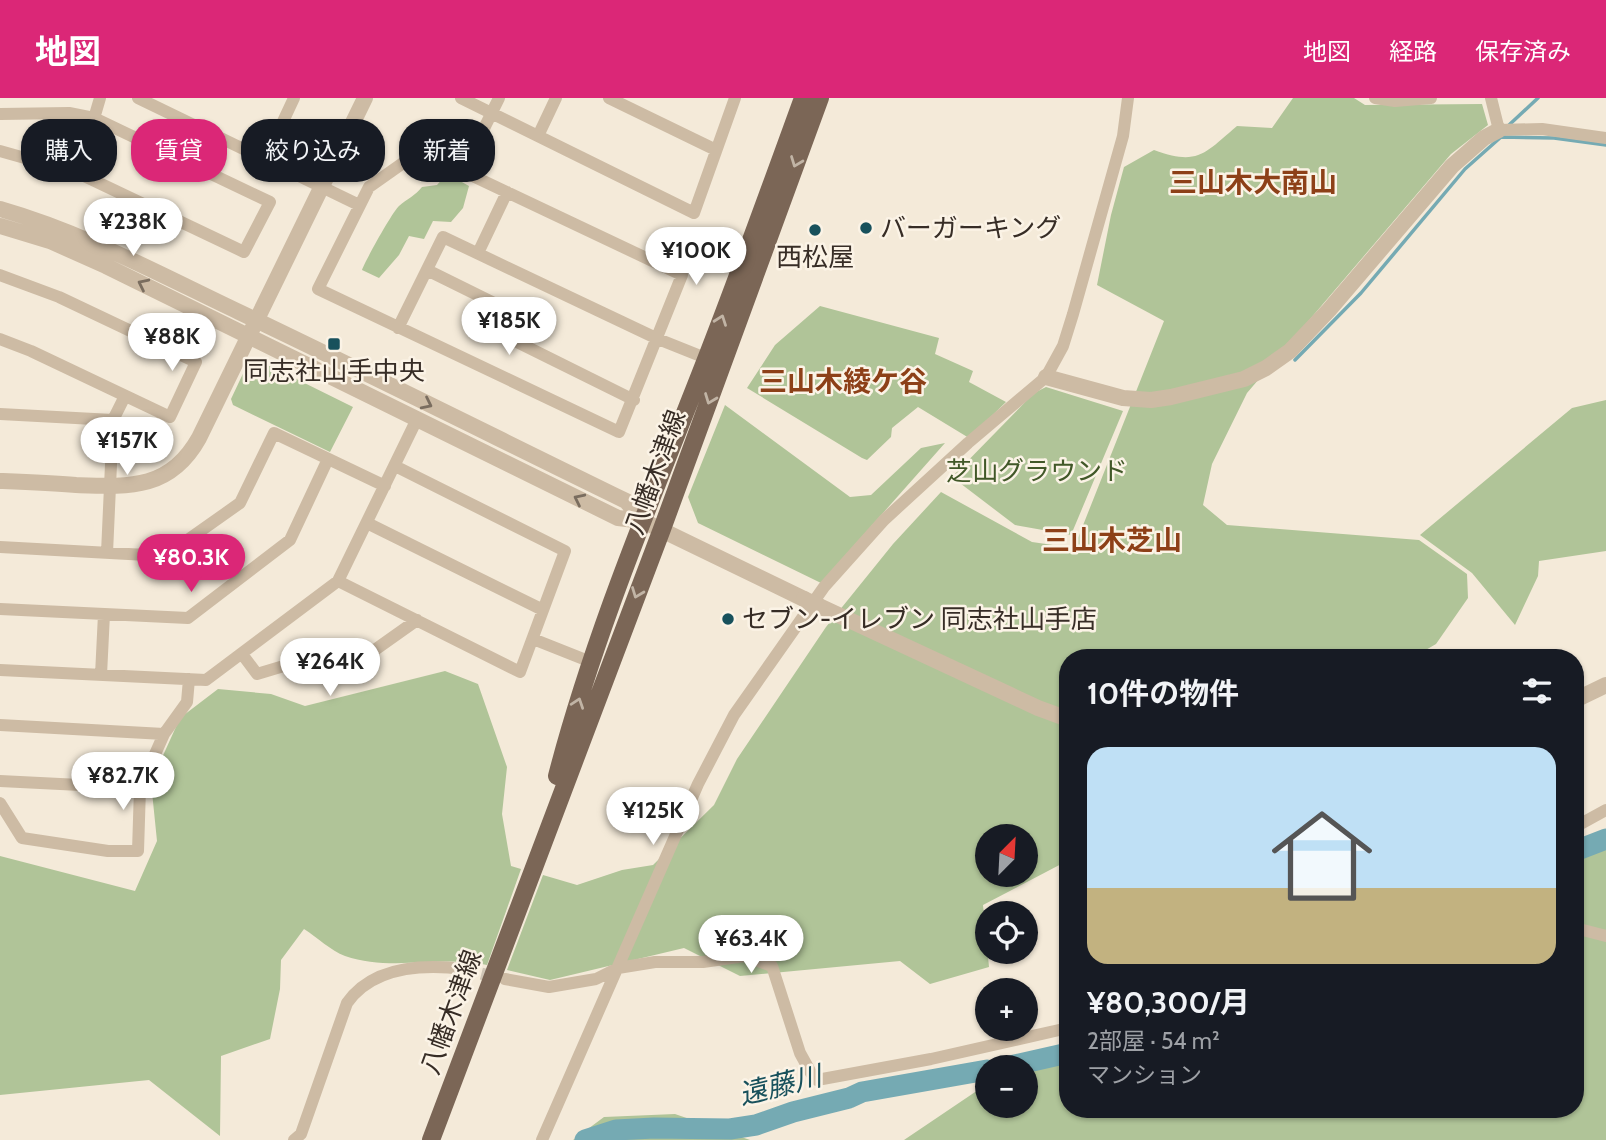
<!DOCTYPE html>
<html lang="ja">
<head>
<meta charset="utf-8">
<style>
	:root { --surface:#171b24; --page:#242831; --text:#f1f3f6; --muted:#9ea1a6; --accent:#db2777 }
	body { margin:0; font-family:Cabin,"Noto Sans JP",sans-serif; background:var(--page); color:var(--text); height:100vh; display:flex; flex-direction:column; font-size:26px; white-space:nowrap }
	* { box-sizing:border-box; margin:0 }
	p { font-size:23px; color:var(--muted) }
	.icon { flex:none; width:38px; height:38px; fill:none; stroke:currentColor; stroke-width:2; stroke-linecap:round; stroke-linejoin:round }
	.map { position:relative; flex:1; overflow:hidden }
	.details { position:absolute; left:1059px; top:551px; width:525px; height:469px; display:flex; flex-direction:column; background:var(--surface); border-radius:28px; box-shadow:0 2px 5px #0004 }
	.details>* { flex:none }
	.top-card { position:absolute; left:21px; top:21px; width:665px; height:63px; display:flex; gap:14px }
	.needle { width:46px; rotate:24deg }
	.tools { position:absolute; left:975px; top:726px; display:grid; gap:14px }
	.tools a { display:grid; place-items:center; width:63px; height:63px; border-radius:50%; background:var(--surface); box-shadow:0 2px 5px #0004; font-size:35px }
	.price { position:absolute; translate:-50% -60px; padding:0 16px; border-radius:24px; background:#fff; color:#222; font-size:23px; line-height:46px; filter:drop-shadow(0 2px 4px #0008) }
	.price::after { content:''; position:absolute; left:50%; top:42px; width:21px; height:16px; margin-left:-10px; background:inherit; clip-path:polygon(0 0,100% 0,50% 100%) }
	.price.on { background:var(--accent); color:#fff }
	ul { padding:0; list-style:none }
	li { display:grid; align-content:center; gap:14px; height:371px; padding:0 28px }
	li span { display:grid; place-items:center; height:217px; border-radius:21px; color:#555 }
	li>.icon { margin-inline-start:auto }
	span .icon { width:126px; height:126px; fill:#fffc; stroke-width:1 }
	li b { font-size:30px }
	h2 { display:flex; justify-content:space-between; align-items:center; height:84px; padding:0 28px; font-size:30px }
	.chip { padding:0 24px; border-radius:28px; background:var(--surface); box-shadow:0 2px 5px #0004; font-size:24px; line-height:63px }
	.chip.on { background:var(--accent); color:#fff }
	header { display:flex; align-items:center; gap:42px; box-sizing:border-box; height:98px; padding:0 35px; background:var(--accent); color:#fff }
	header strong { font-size:33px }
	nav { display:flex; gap:38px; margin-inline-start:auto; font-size:24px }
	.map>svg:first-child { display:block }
</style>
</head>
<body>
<header>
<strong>地図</strong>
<nav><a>地図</a><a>経路</a><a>保存済み</a></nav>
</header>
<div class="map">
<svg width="1606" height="1042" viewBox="0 0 1606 1042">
	<rect width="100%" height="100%" fill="#f4ead9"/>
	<path fill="#b0c498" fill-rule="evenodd" d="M 1293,0 L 1354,0 L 1365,7 L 1482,6 L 1488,27 L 1451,56 L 1247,295 L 1212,366 L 1203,407 L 1227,427 L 1419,442 L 1467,476 L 1468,500 L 1436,546 L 1412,560 L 1068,560 L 1067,763 L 983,807 L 989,869 L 930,886 L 900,863 L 740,878 L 684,850 L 550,882 L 507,872 L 543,777 L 577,787 L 622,772 L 653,767 L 714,707 L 737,661 L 826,529 L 893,446 L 941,394 L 1032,444 L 1074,450 L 1164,223 L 1097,187 L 1111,117 L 1124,69 L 1154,52 C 1198,68 1204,56 1237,28 L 1272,30 ZM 987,738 L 1026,738 L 1026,777 L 987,777 Z
		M 445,78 L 453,79 L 469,88 L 463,110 L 451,124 L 433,123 L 424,141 L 409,138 L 399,157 L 379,180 L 362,172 C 365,163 393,113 399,108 C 407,101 415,98 422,89 L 437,87 Z
		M 820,208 L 939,240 L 935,256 L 973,273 L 969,284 L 1006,304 L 969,340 L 918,309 L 892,330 L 891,339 L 867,362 L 862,360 L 747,290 L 775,247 Z
		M 258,262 L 353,309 L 330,354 L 233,307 L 231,301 L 248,265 Z
		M 1046,289 L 1123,313 L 1071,437 L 1015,427 L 952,379 L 1034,295 Z
		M 1606,302 L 1606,453 L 1539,463 L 1538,478 L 1515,527 L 1472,475 L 1420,437 L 1572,310 Z
		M 725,307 L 850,399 L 871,397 L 921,350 L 945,345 L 821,485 L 698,425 L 688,399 Z
		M 445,573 L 478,586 L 507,669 L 502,716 L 511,768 L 521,771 L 487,867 C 440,857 391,874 345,858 C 331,853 317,839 304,831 L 281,862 L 280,891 L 270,941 L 221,958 L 220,1038 L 149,982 L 0,997 L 0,758 L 135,793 L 157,743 L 151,684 L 180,620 L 218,591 L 271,596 L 305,608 Z
		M 1606,746 L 1606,1042 L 904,1042 L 987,986 L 987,1008 L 1026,1008 L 1026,972 L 1067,960 L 1068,1012 L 1575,1012 L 1575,758 Z
		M 675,1016 L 750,1042 L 573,1042 L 604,1019 Z"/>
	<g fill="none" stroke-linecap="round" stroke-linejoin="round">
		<path stroke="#75aab3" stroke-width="3.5" d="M 1509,27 L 1538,0
			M 1295,262 L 1361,195 L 1465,71 L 1501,39 L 1554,40 L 1606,47"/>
		<path stroke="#75aab3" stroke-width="21" d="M 1575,753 L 1606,741
			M 1001,970 L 1068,955
			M 585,1042 L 616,1032 L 654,1030 L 730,1031 L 756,1027 L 793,1014 L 849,1000 L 862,994 L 987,972"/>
		<path stroke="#cec4b5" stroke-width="12" stroke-dasharray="12 6" stroke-linecap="butt" d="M 464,871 L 498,880"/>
		<path stroke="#cdbba4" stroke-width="12" d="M 138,0 L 359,107
			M 461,0 L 694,115 L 735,0
			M 609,0 L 716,52
			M 1375,0 L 1395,3 L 1431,0
			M 1491,0 L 1499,32 L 1542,31 L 1606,40
			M 0,16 L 69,15 L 94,20 L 270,104 L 244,154 L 78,75 L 0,53
			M 538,38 L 556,0
			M 420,53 L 682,177 L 619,334 L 318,191 L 369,89 Z
			M 265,62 L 294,0
			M 463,73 L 499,0
			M 78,75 L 100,0
			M 478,155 L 507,94
			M 427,172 L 514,215 L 503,237 L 634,302
			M 0,177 L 59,199 L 196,264 L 170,319 L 31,253 L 0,241
			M 398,230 L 443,139 L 658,241 L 713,263
			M 0,316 L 113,322
			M 367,425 L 543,512
			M 0,449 L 165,458 L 240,405 L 274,335 L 385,388
			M 107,455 L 113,322 L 125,298
			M 338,483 L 520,574 L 565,453 L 395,368
			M 0,511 L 188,520 L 290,442 L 328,361
			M 533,541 L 591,564
			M 242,556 L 257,576 L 287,567 L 331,583 L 417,522
			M 0,572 L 206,582 L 338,483 L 417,321
			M 101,577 L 104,516
			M 0,627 L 164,636
			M 0,683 L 140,690
			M 0,705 L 22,740 L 108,753 L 138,753 L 140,690 L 164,636 L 187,604 L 189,581
			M 1575,729 L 1606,712
			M 1575,830 L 1606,838
			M 505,881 L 549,889 L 596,881 L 618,870 L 655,864 L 703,864 L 745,858 L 772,868 L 800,955 L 811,975 L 817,982 L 931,961 L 1068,930
			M 294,1042 L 301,1036 L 347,905 C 373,868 423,866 464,871
			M 542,1042 L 698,686 L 734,617 L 824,489 L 884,422 L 968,345 L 1046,279 L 1063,248 L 1073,216 L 1123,38 L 1128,0"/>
		<path stroke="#cdbba4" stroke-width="16" d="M 0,111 C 84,135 161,177 239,214 C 369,276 497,340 626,403 L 643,423
			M 0,128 L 50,143 L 106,168 L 618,420 L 643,423 L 804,501
			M 1046,279 L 1123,300 L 1151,302 L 1171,299 L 1244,281 L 1266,270 L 1290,253 L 1329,212 L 1452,68 L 1484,40 L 1499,32
			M 0,383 C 25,384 51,385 76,387 C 129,389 170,392 199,340 L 365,0
			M 819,508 L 1038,610 L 1068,621
			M 1575,602 L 1606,587"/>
		<path stroke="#7b6656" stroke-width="18" d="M 557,678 C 594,536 652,400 705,264 C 739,177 771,88 803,0
			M 431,1042 L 662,431 L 820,0"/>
		<path stroke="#cdbba4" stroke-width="16" d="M 804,501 L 819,508"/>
	</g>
	<defs><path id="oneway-chevron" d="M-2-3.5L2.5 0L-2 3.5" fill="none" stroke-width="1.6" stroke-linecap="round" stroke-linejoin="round" transform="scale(1.75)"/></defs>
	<g stroke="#c1b4a5">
		<use href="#oneway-chevron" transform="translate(796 64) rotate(111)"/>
		<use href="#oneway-chevron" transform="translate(721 222) rotate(-70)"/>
		<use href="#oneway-chevron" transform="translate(710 301) rotate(111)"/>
		<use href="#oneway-chevron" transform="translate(637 495) rotate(111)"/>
		<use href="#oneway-chevron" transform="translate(578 605) rotate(-71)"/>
	</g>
	<g stroke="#7a6d5f">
		<use href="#oneway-chevron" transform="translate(143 186) rotate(-154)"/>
		<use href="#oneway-chevron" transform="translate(427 306) rotate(26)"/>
		<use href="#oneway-chevron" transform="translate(579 401) rotate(-154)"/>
	</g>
	<g fill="#18515c" stroke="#fbf3e6" stroke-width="2.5">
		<circle cx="866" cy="130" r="7"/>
		<circle cx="815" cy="132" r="7"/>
		<rect x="327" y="239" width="14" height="14" rx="3.5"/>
		<circle cx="728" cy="521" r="7"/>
	</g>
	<g text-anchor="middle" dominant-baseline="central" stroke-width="5" stroke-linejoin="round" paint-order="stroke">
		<g font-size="26" fill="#372d26" stroke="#fbf3e6" text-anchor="start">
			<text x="880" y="130">バーガーキング</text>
			<text x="815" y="159" text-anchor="middle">西松屋</text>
			<text x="334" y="273" text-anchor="middle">同志社山手中央</text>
			<text x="742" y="521">セブン-イレブン 同志社山手店</text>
		</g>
		<g font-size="26" fill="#415828" stroke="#fbf3e6">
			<text x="1037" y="373">芝山グラウンド</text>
		</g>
		<g font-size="26" fill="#372d26" stroke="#fbf3e6">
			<text transform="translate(655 374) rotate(-70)">八幡木津線</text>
			<text transform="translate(451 914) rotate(-70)">八幡木津線</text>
		</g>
		<g font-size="28" font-weight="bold" fill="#8d4018" stroke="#fbf3e6">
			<text x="1253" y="84">三山木大南山</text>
			<text x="843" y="283">三山木綾ケ谷</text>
			<text x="1112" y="442">三山木芝山</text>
		</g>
		<g font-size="28" font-style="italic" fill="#18515c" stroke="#fbf3e6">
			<text transform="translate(780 987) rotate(-14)">遠藤川</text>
		</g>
	</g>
</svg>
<div class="tools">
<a><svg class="needle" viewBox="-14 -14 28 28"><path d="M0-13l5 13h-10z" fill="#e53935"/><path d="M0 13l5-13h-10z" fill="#9ea1a6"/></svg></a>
<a><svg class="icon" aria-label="locate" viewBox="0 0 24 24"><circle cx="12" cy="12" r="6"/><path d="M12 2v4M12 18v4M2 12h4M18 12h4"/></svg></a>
<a>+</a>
<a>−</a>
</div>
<b class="price" style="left:133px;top:160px">¥238K</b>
<b class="price" style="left:696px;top:189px">¥100K</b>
<b class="price" style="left:509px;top:259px">¥185K</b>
<b class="price" style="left:172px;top:275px">¥88K</b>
<b class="price" style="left:127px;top:379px">¥157K</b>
<b class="price on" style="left:191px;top:496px">¥80.3K</b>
<b class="price" style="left:330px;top:600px">¥264K</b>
<b class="price" style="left:123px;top:714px">¥82.7K</b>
<b class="price" style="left:653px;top:749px">¥125K</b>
<b class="price" style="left:751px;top:877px">¥63.4K</b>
<div class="top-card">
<a class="chip">購入</a>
<a class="chip on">賃貸</a>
<a class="chip">絞り込み</a>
<a class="chip">新着</a>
</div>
<section class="details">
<h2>10件の物件<svg class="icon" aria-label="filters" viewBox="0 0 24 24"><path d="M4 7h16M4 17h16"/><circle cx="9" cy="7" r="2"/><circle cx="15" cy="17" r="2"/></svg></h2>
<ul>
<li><span style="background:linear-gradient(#bfe0f5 65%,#c2b280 0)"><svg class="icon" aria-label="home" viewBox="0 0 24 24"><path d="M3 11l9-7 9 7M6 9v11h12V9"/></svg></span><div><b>¥80,300/月</b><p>2部屋 · 54 m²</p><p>マンション</p></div></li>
</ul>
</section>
</div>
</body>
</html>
